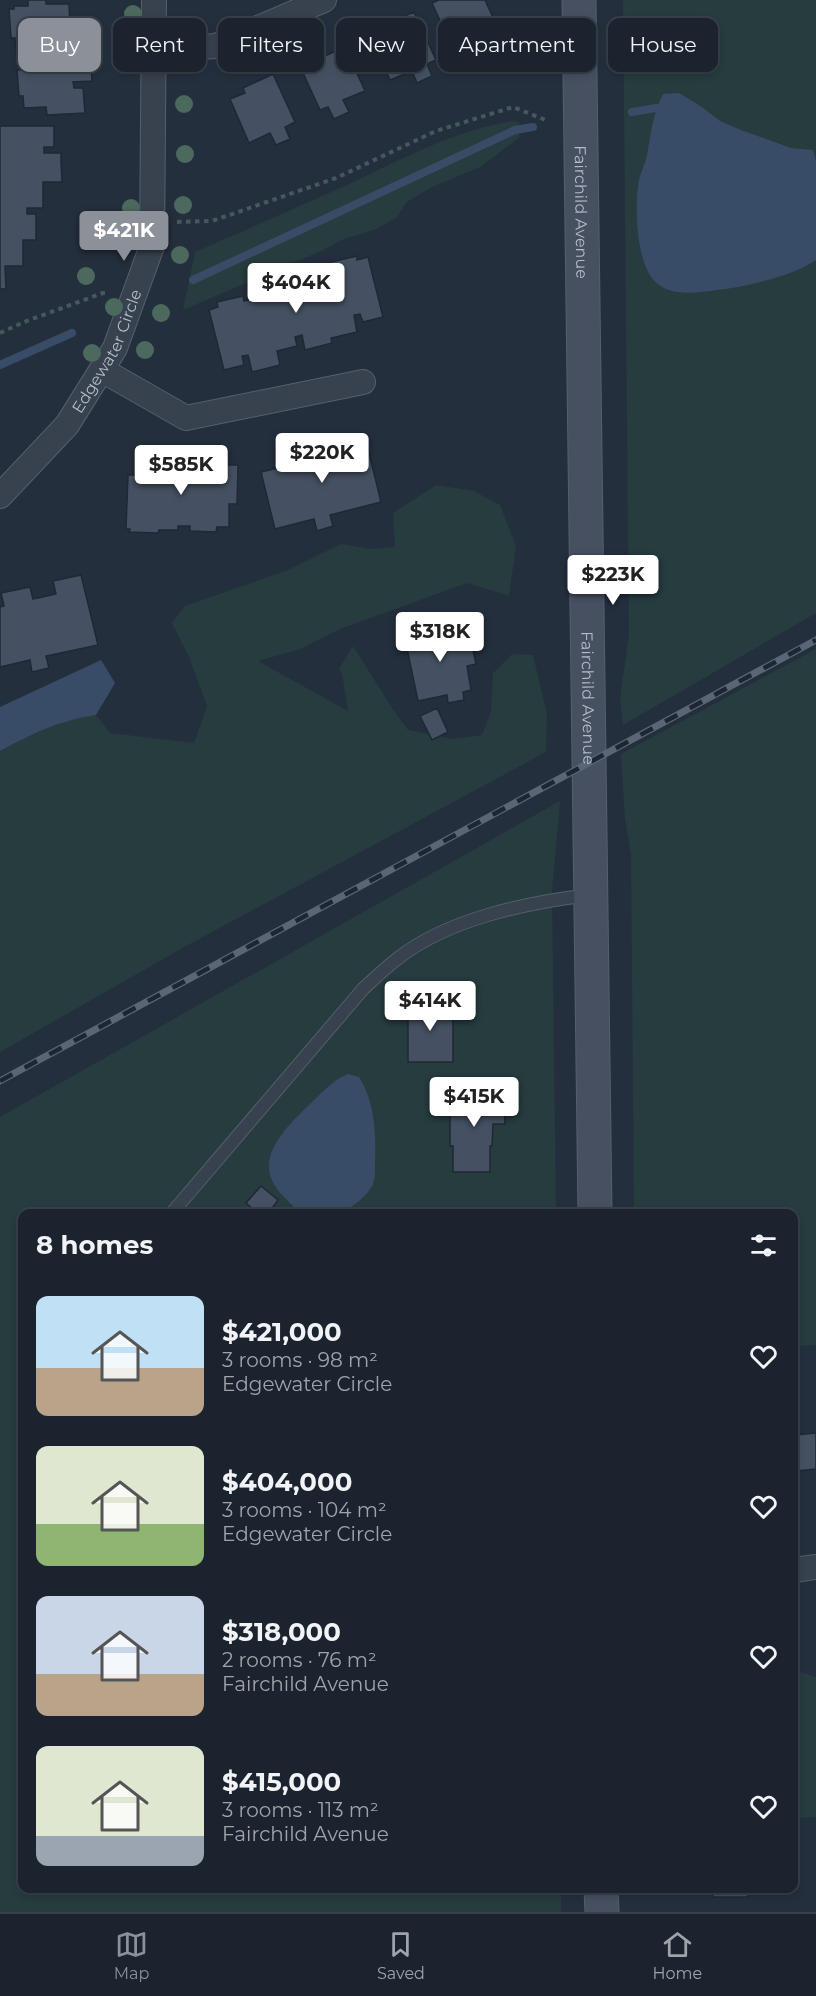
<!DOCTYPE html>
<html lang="en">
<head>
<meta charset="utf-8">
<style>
	:root { --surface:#1b232e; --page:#282f3a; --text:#f1f3f6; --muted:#a0a4aa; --line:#39404a; --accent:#8c9099 }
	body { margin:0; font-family:Montserrat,sans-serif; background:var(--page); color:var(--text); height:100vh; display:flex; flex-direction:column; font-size:22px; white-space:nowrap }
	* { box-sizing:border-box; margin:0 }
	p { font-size:20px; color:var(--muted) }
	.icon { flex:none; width:33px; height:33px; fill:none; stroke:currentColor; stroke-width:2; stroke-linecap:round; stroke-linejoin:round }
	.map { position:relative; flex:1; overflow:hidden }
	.side { position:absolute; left:18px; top:1209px; width:780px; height:684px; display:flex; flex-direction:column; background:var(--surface); border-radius:12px; box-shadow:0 3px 9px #0003,0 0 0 2px var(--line) }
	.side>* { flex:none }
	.banner { position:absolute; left:18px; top:18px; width:780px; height:54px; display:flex; gap:12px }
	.price { position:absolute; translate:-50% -51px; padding:0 14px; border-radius:6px; background:#fff; color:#222; font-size:20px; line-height:39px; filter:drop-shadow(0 2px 3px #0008) }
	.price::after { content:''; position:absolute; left:50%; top:36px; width:18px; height:14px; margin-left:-9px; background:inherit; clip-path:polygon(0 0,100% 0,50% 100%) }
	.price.selected { background:var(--accent); color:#fff }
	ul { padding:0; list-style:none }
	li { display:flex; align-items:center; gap:18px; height:150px; padding:0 18px }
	li span { display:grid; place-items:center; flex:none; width:168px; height:120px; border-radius:12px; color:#555 }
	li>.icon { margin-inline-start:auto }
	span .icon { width:72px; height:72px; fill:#fffc; stroke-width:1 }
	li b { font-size:26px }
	h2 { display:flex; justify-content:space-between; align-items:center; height:72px; padding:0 18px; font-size:26px }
	.pill { padding:0 21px; border-radius:12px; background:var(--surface); box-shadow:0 3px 9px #0003,0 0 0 2px var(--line); font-size:21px; line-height:54px }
	.pill.selected { background:var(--accent); color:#fff }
	.tabs { display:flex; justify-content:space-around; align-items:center; height:84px; border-top:2px solid var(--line); background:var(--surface); font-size:16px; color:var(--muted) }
	.tabs a { display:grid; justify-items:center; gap:3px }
	.tabs .selected { color:var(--accent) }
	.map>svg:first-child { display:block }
</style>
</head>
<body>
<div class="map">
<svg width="816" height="1912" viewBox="0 0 816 1912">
	<rect width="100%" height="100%" fill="#242f3e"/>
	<path fill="#263c3f" d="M 623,0 L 816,0 L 816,613 L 623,725 L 620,699 L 629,634 Z
		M 513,121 L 519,122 L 519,138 L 480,167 L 430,188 L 407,202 L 396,218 L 376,229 L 344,239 L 321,251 L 183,310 L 195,252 C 246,230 296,208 347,185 C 401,160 454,130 513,121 Z
		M 436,485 L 474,491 L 500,505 L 516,546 L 509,596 L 467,583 L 340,629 L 300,649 L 258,661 L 348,711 L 342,673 L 339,669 L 353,646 L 392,708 L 408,730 L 453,739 L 482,735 L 491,712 L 493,673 L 512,654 L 533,655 L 547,714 L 546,752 L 188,945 L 0,1052 L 0,751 C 34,733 58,721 96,715 L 110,733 L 194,743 L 207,706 L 189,657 L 172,623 L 185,606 L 288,570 L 341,544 L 371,549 L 395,547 L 393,513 Z
		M 816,649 L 816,1345 L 794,1346 L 794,1214 L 634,1213 L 631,854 L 625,819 L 621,754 Z
		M 560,801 L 552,891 L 556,1213 L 22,1214 L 22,1888 L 561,1888 L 561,1912 L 0,1912 L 0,1117 Z
		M 794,1670 L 816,1677 L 816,1817 L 794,1818 Z"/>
	<path fill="#394c67" d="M 679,93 L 702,107 L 720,121 L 741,130 L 791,148 L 813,150 L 816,161 L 816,260 C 795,275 752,285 726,289 C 705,291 677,298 659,285 C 636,269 635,211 638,186 C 639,175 645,165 647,155 C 651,133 653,114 663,94 Z
		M 101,660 L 115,683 L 96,715 C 58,721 34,733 0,751 L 0,707 Z
		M 348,1074 L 359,1077 C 375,1102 376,1134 375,1162 C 375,1171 376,1182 370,1189 C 365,1198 351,1207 342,1213 C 331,1214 316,1216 305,1214 C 298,1212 289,1202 284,1197 C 249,1163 283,1130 309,1105 C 322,1093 331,1081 348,1074 Z"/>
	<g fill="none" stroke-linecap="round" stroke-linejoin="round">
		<path stroke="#394c67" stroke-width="8" d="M 632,112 L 656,108
			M 193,280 L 515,130 L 533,127
			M 0,365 L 72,333"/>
	</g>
	<path fill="#455162" stroke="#1f2835" stroke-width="1.5" d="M 28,0 L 46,0 L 46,4 L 69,4 L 70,27 L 89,26 L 92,81 L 73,82 L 74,88 L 83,88 L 85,113 L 47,115 L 46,107 L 24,108 L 23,96 L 19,96 L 17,70 L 21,70 L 21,58 L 17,58 L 15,38 L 11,38 L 9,9 L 14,9 L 14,6 L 28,6 Z
		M 439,0 L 485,0 L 499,31 L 479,40 L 484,52 L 469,59 L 463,47 L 454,51 L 432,3 Z
		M 414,12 L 436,60 L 427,64 L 432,76 L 417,83 L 412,71 L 390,80 L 371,37 L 386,31 L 383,25 Z
		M 345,47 L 365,91 L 343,100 L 349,112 L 334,119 L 328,107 L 320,110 L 298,62 L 323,51 L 325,56 Z
		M 273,74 L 295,122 L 285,127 L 290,139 L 276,145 L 270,133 L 249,143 L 230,99 L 245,93 L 243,88 Z
		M 0,126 L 54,126 L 54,147 L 44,147 L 44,153 L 61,153 L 61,161 L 62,182 L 43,182 L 43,208 L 27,208 L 27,214 L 36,214 L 36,240 L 23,240 L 23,266 L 5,266 L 6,289 L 0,289 Z
		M 357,256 L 357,260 L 368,257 L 383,317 L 363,322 L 360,314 L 354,315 L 357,332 L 331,338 L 332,343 L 305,350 L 302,335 L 295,337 L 297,346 L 277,351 L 280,365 L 252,372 L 248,355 L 242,356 L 244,365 L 224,370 L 209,310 L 218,307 L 217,302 L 243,296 L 244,301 L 260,297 L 259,292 L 277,287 L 276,283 L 302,277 L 303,281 L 315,278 L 314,270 L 332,266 L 331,262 Z
		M 364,432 L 381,502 L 330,515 L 333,526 L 317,531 L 314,519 L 275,529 L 261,472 L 287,466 L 283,453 L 312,446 L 315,458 L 338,452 L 335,440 Z
		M 151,457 L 206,458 L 205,475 L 213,475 L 213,465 L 238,465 L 237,504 L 229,504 L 229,527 L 217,527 L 216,532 L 190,531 L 190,526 L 178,526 L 178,530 L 159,530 L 158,533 L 129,532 L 130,529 L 126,529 L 128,475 L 150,475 Z
		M 81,575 L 98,645 L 46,656 L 49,668 L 32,672 L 30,660 L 0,667 L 0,607 L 4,606 L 1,593 L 30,587 L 33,599 L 56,594 L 53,581 Z
		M 458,623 L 462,644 L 471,641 L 476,664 L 467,666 L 471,690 L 463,692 L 464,700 L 448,703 L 447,695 L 418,701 L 404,634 Z
		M 437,708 L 448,732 L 432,740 L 420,716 Z
		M 408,1003 L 453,1003 L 453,1062 L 408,1062 Z
		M 450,1091 L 504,1091 L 505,1124 L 493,1124 L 492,1146 L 490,1146 L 490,1172 L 453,1172 L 453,1146 L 450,1146 Z
		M 261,1186 L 278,1200 L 268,1214 L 259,1214 L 246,1203 Z
		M 816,1433 L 816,1469 L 796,1471 L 794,1435 Z
		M 713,1888 L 748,1888 L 748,1897 L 713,1897 Z"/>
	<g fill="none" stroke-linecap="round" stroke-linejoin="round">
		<g stroke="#565f6c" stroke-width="14">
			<path id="lane" d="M 171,1214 L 363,989 C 374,979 385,968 397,959 C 447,919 528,902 591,895"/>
		</g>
		<g stroke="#565f6c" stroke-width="26">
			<g id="street">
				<path d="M 154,50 L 216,46 L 324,0"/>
				<path d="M 102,370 L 186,418 L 363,382"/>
				<path id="s1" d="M 0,496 L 67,425 L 115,348 L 152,246 L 154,0"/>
				<path d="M 794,1570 L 816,1567"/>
			</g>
		</g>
		<g stroke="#565f6c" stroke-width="35">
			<g id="secondary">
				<path id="s2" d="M 579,0 C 583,405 591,809 595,1214"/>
				<path d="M 601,1888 L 602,1912"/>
			</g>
		</g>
		<path stroke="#44595c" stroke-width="4" stroke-dasharray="4.5 4.5" stroke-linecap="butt" d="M 177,222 L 212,221 L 336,178 L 436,131 L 513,107 L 548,121
			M 0,333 L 24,322 L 103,293 L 109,293"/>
		<use href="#lane" stroke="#38414e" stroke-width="12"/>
		<use href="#street" stroke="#38414e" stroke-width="24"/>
		<use href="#secondary" stroke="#465061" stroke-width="33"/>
		<g stroke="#5a6575" stroke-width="7">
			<path id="rail" d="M 0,1081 L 816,640"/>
		</g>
		<use href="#rail" stroke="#1d2633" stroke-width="4.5" stroke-dasharray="14" stroke-linecap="butt"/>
	</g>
	<g fill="#4b6a5d">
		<circle cx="133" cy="14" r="9"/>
		<circle cx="184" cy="104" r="9"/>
		<circle cx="185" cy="154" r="9"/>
		<circle cx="183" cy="205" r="9"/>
		<circle cx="131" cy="208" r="9"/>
		<circle cx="180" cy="255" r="9"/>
		<circle cx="86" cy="276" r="9"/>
		<circle cx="114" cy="307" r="9"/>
		<circle cx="161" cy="313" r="9"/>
		<circle cx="145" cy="350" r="9"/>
		<circle cx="92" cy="353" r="9"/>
	</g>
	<g text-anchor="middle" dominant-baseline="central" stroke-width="4.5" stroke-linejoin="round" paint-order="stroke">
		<g font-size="16" fill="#b4bcc9" stroke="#1d2633">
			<text stroke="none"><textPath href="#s2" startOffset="212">Fairchild Avenue</textPath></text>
			<text stroke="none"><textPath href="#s1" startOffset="182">Edgewater Circle</textPath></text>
			<text stroke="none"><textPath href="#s2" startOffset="698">Fairchild Avenue</textPath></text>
		</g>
	</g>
</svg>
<b class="price selected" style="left:124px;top:262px">$421K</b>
<b class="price" style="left:296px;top:314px">$404K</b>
<b class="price" style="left:322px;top:484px">$220K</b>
<b class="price" style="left:181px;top:496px">$585K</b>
<b class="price" style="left:613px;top:606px">$223K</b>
<b class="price" style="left:440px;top:663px">$318K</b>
<b class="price" style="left:430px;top:1032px">$414K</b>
<b class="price" style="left:474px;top:1128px">$415K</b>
<div class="banner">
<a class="pill selected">Buy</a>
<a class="pill">Rent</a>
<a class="pill">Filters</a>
<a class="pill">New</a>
<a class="pill">Apartment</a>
<a class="pill">House</a>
</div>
<section class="side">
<h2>8 homes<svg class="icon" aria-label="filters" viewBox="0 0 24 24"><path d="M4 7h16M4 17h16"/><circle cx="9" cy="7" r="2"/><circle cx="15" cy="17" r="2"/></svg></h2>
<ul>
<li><span style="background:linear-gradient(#bfe0f5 60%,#b9a48a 0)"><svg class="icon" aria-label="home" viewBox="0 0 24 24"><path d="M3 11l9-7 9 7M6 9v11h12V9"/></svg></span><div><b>$421,000</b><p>3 rooms · 98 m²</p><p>Edgewater Circle</p></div><svg class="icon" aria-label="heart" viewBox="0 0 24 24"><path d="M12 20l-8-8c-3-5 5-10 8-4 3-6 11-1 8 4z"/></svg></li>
<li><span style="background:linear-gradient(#dfe7d0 65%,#8fb573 0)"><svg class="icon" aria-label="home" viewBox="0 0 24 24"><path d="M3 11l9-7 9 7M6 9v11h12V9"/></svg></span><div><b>$404,000</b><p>3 rooms · 104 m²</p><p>Edgewater Circle</p></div><svg class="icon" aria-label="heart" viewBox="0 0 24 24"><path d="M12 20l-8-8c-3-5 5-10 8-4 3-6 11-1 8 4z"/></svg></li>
<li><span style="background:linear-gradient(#c9d6e8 65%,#b9a48a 0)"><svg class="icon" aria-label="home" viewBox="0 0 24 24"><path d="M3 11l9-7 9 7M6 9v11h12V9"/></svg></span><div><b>$318,000</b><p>2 rooms · 76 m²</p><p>Fairchild Avenue</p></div><svg class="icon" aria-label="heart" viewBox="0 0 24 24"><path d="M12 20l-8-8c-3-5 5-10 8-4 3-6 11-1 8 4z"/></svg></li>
<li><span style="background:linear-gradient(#dfe7d0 75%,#9aa5b1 0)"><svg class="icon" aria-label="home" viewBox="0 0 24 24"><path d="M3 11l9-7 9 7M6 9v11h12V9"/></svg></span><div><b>$415,000</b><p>3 rooms · 113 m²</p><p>Fairchild Avenue</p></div><svg class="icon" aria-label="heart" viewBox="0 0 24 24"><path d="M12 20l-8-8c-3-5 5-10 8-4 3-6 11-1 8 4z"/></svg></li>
</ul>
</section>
</div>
<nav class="tabs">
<a class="selected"><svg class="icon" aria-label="map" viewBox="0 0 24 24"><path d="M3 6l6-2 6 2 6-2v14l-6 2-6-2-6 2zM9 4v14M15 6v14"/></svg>Map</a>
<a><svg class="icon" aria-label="saved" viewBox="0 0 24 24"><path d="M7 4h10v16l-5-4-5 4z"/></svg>Saved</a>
<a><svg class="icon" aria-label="home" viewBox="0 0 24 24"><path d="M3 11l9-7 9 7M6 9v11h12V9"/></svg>Home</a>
</nav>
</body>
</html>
